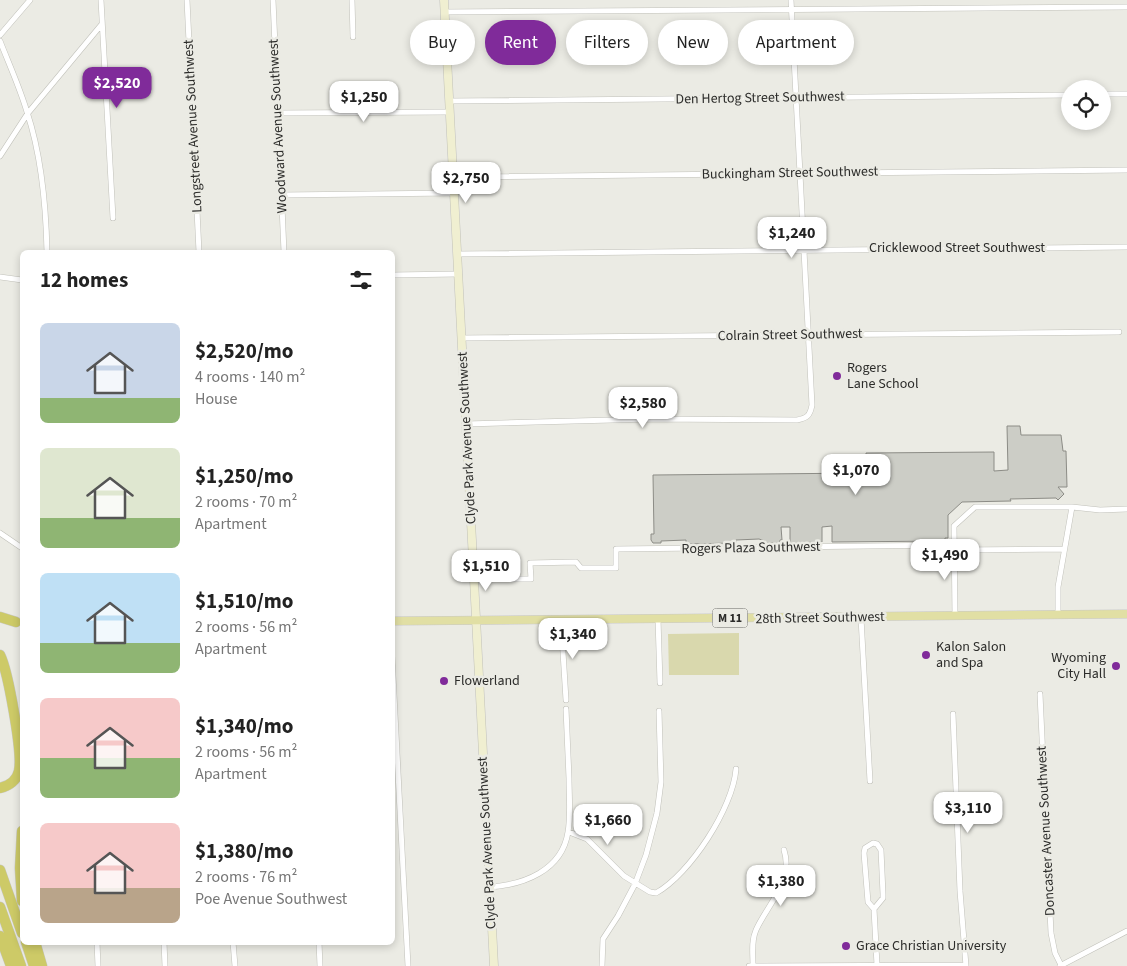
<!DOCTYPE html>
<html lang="en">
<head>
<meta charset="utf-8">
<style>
	:root { --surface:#fff; --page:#f2f2f2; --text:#222; --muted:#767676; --accent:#802b9a }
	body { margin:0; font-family:"Source Sans 3",sans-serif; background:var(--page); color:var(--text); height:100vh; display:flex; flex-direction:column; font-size:19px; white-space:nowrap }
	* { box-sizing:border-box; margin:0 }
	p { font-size:16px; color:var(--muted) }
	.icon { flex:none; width:28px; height:28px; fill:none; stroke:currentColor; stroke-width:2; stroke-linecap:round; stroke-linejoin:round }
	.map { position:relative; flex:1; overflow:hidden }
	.panel { position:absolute; left:20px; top:250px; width:375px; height:695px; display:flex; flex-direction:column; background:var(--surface); border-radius:8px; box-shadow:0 2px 8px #0003 }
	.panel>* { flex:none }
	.hud { position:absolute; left:410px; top:20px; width:475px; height:45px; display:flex; gap:10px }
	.fabs { position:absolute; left:1061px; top:80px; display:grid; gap:10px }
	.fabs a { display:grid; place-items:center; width:50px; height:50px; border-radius:50%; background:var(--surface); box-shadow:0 2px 8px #0003; font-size:25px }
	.price { position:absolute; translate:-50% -42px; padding:0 11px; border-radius:10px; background:#fff; color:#222; font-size:16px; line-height:32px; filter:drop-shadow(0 1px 2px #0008) }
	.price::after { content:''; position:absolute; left:50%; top:30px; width:15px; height:11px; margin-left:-8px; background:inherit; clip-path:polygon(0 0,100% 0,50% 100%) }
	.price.on { background:var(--accent); color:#fff }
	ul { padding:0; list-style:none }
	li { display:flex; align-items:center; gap:15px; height:125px; padding:0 20px }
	li span { display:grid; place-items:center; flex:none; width:140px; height:100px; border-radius:8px; color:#555 }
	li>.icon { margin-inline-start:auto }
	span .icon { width:60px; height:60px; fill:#fffc; stroke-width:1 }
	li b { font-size:21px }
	h2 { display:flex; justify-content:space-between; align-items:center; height:60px; padding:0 20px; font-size:21px }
	.tag { padding:0 18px; border-radius:22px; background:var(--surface); box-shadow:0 2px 8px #0003; font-size:18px; line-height:45px }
	.tag.on { background:var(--accent); color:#fff }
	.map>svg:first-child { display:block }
</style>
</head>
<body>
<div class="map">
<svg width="1127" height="966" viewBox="0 0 1127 966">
	<rect width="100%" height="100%" fill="#ebebe4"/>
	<path fill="#d9d8ad" d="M 739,633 L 739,675 L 669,675 L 668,634 Z"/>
	<path fill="#cccdc6" stroke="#8c8c86" d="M 1007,426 L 1020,426 L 1021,435 L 1061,435 L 1063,451 L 1066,451 L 1067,487 L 1058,487 L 1064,494 L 1058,500 L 1056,498 L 1010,499 L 1011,501 L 962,502 L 948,515 L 948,538 L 945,538 L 945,541 L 832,542 L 832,526 L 822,527 L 822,542 L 790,543 L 790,527 L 781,527 L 782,540 L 780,540 L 780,543 L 765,543 L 765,541 L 759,539 L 736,540 L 736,543 L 686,544 L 686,540 L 661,541 L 661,543 L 653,543 L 651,540 L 651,534 L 654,534 L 653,475 L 866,473 L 866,453 L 994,452 L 994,471 L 1008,470 Z"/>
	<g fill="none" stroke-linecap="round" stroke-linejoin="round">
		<g stroke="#c1c1ba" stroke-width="6">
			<path id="minor" d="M 101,0 L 113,218
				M 187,0 L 199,252
				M 273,0 L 284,252
				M 352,0 L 353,37
				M 445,12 L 1127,7
				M 0,35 L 30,0
				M 0,41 C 9,64 20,88 27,112 C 42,157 46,206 47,252
				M 1102,94 L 1127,94
				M 449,101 L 1070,95
				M 278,113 L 450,112
				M 0,156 L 28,113 L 102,24
				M 454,177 L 1127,170
				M 282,195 L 454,193
				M 457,254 L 1127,247
				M 392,275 L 458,274
				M 0,277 L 22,280
				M 461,338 L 1119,332
				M 466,424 L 650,419 L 797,420 C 807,418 810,416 812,405 L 791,0
				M 0,533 L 22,548
				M 474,579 L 531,579 L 530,563 L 576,562 L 581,568 L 616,568 L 616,549 L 954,545 L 960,550 L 1064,549
				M 1058,615 L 1058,587 L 1072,507 L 1100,510 L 1127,509
				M 955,616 L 954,526 L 975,507 L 1072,507
				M 861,618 L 870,781
				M 658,619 L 660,683
				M 561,620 L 566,700
				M 392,656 L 408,966
				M 1040,694 L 1051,933 L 1055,953 L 1061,965
				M 953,714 L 960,891 L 966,966
				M 569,832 L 587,839 L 624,876 L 650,892 L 656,893 C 690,874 733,808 736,769
				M 489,887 C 523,885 562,871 568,832 C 571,815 569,796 569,778 C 568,755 567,732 566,709
				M 874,909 L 868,902 L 864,853 L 865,848 L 873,843 L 877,844 L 881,850 L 883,894 L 883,898 L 874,909 L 877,965
				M 97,942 L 98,966
				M 164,942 L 165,966
				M 233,942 L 235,966
				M 319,942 L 320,966
				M 602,966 L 603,939 L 618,916 L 635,884 L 646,855 L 657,813 L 661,782 L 659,711
				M 749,966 L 966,965
				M 753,966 C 753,954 751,941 756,930 C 767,905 794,881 784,850
				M 1060,966 L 1127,931"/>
		</g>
		<g stroke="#c1c1ba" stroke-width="9">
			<path id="secondary" d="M 444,0 L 494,966"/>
		</g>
		<g stroke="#c8c8c8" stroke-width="9">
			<path id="primary" d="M 392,621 L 1127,614"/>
		</g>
		<g stroke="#c8c8c8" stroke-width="11">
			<path id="motorway" d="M 0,617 L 16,622
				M 0,655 C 8,671 23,754 19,771 C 17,780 9,786 0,788
				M 22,831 L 20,868 L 22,901
				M 0,870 L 22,933
				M 0,907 L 21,966
				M 0,936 L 11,966
				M 26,942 L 34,966
				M 35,942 L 42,966"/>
		</g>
		<use href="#minor" stroke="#fff" stroke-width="5"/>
		<use href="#secondary" stroke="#f0efd1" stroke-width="8"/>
		<use href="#primary" stroke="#e1dfa4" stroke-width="8"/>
		<use href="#motorway" stroke="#cdca67" stroke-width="10"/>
	</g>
	<g fill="#802b9a" stroke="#ebebe4" stroke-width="2">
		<circle cx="837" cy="376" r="5"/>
		<circle cx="926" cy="655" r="5"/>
		<circle cx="1116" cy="666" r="5"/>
		<circle cx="444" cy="681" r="5"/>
		<circle cx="846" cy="946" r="5"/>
	</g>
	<g text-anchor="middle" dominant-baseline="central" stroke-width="5" stroke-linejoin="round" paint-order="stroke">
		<rect fill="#ebebe4" stroke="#656562" stroke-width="1" x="712.5" y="608.5" width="35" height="19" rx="4"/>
		<g font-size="12" font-weight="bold" fill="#2c2c2a">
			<text x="730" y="618">M 11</text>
		</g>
		<g font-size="14" fill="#2c2c2a" stroke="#ebebe4">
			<text transform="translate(760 98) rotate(-1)">Den Hertog Street Southwest</text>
			<text transform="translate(193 126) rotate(-93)">Longstreet Avenue Southwest</text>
			<text transform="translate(278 126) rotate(-93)">Woodward Avenue Southwest</text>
			<text transform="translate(790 173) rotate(-1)">Buckingham Street Southwest</text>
			<text x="957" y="248">Cricklewood Street Southwest</text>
			<text transform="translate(790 335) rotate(-1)">Colrain Street Southwest</text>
			<text transform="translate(467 438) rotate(-93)">Clyde Park Avenue Southwest</text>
			<text transform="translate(751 548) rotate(-1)">Rogers Plaza Southwest</text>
			<text transform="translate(820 618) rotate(-1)">28th Street Southwest</text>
			<text transform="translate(1046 831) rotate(-93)">Doncaster Avenue Southwest</text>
			<text transform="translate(487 843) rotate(-93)">Clyde Park Avenue Southwest</text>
		</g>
		<g font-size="14" fill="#2c2c2a" stroke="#ebebe4" text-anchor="start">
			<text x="847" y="368">Rogers<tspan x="847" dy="16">Lane School</tspan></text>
			<text x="936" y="647">Kalon Salon<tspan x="936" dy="16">and Spa</tspan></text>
			<text x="1106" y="658" text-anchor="end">Wyoming<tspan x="1106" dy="16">City Hall</tspan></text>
			<text x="454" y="681">Flowerland</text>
			<text x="856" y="946">Grace Christian University</text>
		</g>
	</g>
</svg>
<div class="fabs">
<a><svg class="icon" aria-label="locate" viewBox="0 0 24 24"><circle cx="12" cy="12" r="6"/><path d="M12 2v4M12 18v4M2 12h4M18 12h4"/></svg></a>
</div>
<b class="price on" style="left:117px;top:109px">$2,520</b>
<b class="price" style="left:364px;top:123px">$1,250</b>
<b class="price" style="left:466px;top:204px">$2,750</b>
<b class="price" style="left:792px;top:259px">$1,240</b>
<b class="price" style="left:643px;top:429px">$2,580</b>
<b class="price" style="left:856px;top:496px">$1,070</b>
<b class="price" style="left:945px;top:581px">$1,490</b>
<b class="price" style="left:486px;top:592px">$1,510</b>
<b class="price" style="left:573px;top:660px">$1,340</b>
<b class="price" style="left:968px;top:834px">$3,110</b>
<b class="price" style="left:608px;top:846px">$1,660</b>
<b class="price" style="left:781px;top:907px">$1,380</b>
<div class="hud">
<a class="tag">Buy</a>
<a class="tag on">Rent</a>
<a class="tag">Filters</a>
<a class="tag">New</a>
<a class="tag">Apartment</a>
</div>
<section class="panel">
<h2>12 homes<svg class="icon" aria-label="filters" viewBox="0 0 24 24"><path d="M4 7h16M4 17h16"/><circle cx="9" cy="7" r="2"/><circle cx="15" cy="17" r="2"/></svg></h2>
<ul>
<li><span style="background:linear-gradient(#c9d6e8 75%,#8fb573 0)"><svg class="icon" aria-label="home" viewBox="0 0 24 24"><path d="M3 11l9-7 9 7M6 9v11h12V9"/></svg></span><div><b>$2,520/mo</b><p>4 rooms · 140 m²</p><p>House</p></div></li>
<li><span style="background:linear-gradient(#dfe7d0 70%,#8fb573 0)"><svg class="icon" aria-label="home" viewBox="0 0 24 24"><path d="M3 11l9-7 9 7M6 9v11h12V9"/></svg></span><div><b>$1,250/mo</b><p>2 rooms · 70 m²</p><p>Apartment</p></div></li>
<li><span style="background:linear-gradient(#bfe0f5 70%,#8fb573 0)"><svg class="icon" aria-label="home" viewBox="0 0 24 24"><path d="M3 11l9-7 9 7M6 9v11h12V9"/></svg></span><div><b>$1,510/mo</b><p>2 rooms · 56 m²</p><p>Apartment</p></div></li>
<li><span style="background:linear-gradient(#f6c9c9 60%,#8fb573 0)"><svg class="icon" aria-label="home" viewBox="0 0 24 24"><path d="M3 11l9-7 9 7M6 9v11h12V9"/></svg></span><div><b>$1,340/mo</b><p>2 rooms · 56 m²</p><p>Apartment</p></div></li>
<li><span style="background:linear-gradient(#f6c9c9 65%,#b9a48a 0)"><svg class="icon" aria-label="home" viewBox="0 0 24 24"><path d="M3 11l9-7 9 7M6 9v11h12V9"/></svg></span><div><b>$1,380/mo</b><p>2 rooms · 76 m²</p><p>Poe Avenue Southwest</p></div></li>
</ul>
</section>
</div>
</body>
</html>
